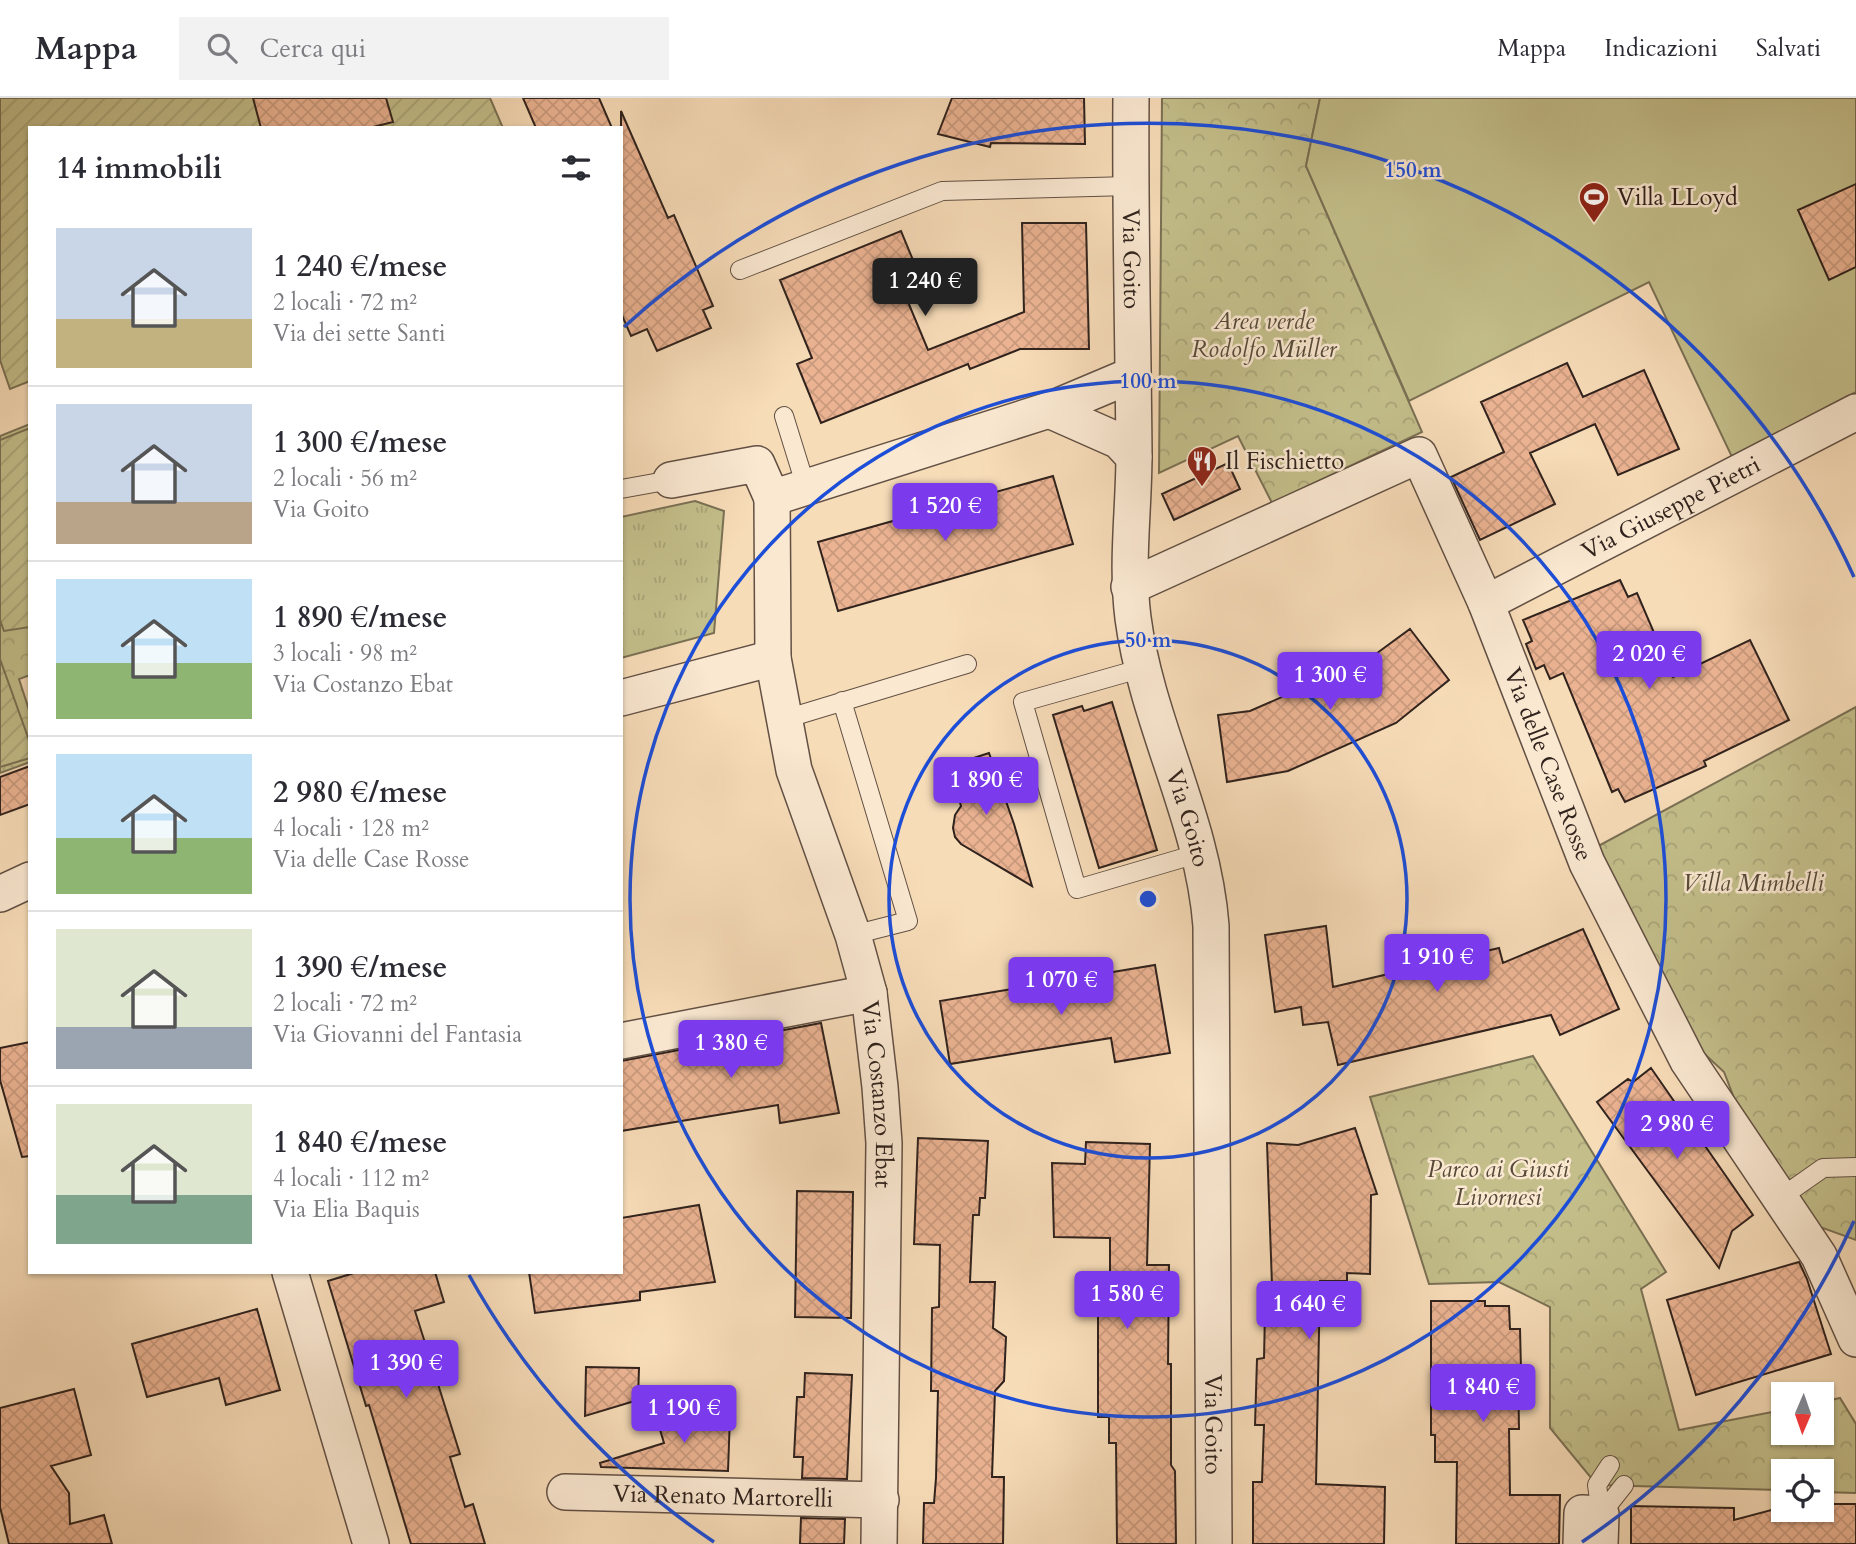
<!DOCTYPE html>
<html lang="it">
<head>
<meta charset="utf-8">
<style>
	:root { --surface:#fff; --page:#f2f2f3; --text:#2b2b33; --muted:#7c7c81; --line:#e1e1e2; --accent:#7c3aed }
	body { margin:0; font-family:Cardo,serif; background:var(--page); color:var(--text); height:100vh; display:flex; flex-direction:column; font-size:26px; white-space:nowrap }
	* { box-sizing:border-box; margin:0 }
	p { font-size:23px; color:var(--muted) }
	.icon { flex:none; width:38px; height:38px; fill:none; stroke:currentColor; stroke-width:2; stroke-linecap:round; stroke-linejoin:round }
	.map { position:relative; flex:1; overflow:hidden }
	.side { position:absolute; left:28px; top:28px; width:595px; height:1148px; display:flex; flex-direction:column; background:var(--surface); border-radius:0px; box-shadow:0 2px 5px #0004 }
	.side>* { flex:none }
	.needle { width:46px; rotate:182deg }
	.buttons { position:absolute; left:1771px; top:1284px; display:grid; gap:14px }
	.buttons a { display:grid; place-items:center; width:63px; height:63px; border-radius:0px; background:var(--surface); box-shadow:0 2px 5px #0004; font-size:35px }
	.price { position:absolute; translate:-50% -60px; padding:0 16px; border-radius:7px; background:var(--accent); color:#fff; font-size:23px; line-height:46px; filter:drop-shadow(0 2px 4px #0008) }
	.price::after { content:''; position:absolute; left:50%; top:42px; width:21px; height:16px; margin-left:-10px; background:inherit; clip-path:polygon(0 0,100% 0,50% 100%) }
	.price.current { background:#222; color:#fff }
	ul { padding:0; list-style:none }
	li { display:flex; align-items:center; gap:21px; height:175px; padding:0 28px }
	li+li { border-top:2px solid var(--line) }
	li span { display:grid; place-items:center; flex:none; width:196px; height:140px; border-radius:0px; color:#555 }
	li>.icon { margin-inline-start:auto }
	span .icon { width:84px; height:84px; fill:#fffc; stroke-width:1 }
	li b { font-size:30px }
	h2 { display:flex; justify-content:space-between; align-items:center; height:84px; padding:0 28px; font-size:30px }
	header { display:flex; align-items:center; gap:42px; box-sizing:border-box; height:98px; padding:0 35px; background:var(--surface); border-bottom:2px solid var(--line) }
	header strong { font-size:33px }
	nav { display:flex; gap:38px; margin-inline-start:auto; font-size:24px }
	.search { width:490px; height:63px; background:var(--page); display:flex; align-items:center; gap:18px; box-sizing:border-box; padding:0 24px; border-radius:0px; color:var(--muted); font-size:26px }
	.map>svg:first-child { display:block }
</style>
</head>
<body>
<header>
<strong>Mappa</strong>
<div class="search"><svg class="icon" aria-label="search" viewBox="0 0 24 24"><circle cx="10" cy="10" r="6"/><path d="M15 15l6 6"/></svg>Cerca qui</div>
<nav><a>Mappa</a><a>Indicazioni</a><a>Salvati</a></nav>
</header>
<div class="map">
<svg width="1856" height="1446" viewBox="0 0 1856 1446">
	<defs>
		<pattern id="grass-tufts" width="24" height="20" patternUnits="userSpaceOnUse" patternTransform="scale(1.75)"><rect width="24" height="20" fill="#c3be8a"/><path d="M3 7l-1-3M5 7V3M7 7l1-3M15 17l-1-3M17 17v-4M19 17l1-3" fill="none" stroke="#a8a377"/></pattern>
		<pattern id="forest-crowns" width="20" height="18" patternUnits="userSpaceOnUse" patternTransform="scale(1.75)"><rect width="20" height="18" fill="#c3be8a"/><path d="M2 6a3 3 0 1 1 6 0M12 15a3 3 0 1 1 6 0" fill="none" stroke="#a8a377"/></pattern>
		<pattern id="garden-furrows" width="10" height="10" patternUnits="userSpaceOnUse" patternTransform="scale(1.75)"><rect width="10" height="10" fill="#c3be8a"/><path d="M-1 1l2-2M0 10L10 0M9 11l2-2" fill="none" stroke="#a8a377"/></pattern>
		<pattern id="building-cross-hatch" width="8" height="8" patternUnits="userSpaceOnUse" patternTransform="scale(1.75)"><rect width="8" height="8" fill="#ebb392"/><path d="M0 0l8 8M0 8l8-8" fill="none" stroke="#ca9a7d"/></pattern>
	</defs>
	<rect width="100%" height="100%" fill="#f7dcb8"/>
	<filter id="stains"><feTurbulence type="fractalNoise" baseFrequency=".00286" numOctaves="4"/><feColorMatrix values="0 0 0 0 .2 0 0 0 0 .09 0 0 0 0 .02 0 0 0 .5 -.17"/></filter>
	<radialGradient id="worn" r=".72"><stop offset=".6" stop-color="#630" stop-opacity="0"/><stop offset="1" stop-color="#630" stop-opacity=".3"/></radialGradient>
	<path fill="url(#grass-tufts)" stroke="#7a7054" stroke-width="2" d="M 695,403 L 724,413 L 714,535 L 621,560 L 621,419 Z"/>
	<path fill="url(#forest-crowns)" stroke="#7a7054" stroke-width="2" d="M 1162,0 L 1320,0 L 1306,68 L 1422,334 L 1272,405 L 1238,338 L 1159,375 Z
		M 30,326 L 30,577 L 19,581 L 30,615 L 30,664 L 0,675 L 0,338 Z
		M 1856,609 L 1856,1142 L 1806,1124 L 1758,1062 L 1724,974 L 1649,904 L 1589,753 Z
		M 1533,958 L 1666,1174 L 1641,1191 L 1679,1332 L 1783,1312 L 1783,1335 L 1822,1335 L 1822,1304 L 1840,1300 L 1856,1326 L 1856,1395 L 1822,1394 L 1822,1374 L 1783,1374 L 1783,1392 L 1597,1387 L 1550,1330 L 1550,1209 L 1499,1184 L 1429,1186 L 1370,999 Z"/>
	<path fill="url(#garden-furrows)" stroke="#7a7054" stroke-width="2" d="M 0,0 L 490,0 L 503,30 L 30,30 L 30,283 L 10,291 L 0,262 Z
		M 30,330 L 30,529 L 4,533 L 0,522 L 0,342 Z
		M 0,561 L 30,645 L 30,660 L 0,669 Z"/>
	<path fill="#c3be8a" stroke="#7a7054" stroke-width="2" d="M 1320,0 L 1856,0 L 1856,294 L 1732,359 L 1649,184 L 1409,303 L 1306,68 Z"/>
	<path fill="url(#building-cross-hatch)" stroke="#30221d" stroke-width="2" d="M 253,0 L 386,0 L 393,24 L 369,30 L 261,30 Z
		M 523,0 L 599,0 L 612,30 L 536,30 Z
		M 952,0 L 1084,0 L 1085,46 L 991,45 L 990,49 L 938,36 Z
		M 621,13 L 668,120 L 674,117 L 713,208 L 703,212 L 711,230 L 657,253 L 647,231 L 631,238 L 621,215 Z
		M 1856,86 L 1856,169 L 1829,182 L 1798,112 Z
		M 1022,125 L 1086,125 L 1089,251 L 1020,251 L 970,271 L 968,266 L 821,325 L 797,266 L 812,260 L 780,182 L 901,133 L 927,196 L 908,204 L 928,252 L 1024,214 Z
		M 1567,265 L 1583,299 L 1644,272 L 1679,351 L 1618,377 L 1595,326 L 1530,355 L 1555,406 L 1480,442 L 1451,379 L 1504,354 L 1481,304 Z
		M 1228,365 L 1240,391 L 1174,422 L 1162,396 Z
		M 1053,378 L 1073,446 L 838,513 L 818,444 Z
		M 1620,482 L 1628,499 L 1637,495 L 1673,579 L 1750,542 L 1789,622 L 1704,663 L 1706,668 L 1625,704 L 1618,691 L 1612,694 L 1563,575 L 1550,581 L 1544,567 L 1536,571 L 1526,546 L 1532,543 L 1523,522 Z
		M 1410,531 L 1449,582 L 1396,625 L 1288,673 L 1227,684 L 1218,617 L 1250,613 L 1369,561 Z
		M 1112,604 L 1157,752 L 1099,770 L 1053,617 L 1082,608 L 1084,613 Z
		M 989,655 L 1014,726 L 1032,788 L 961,746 L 955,739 L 953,730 L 955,717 L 961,708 L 949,668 Z
		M 30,668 L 30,706 L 0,717 L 0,679 Z
		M 1326,828 L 1333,889 L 1499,850 L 1503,865 L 1583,831 L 1619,911 L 1560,937 L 1551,917 L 1338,967 L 1328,924 L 1303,927 L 1301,909 L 1275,914 L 1265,837 Z
		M 1155,867 L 1170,955 L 1115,964 L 1111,940 L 950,966 L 940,903 Z
		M 821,925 L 839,1015 L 780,1025 L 778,1007 L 621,1033 L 621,963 Z
		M 30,944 L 30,1058 L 22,1059 L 0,982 L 0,950 Z
		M 1651,970 L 1753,1117 L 1732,1133 L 1719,1170 L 1597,1004 L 1628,981 L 1633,984 Z
		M 1355,1030 L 1377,1096 L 1371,1097 L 1370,1176 L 1347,1175 L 1347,1183 L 1320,1183 L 1316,1386 L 1385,1389 L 1384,1446 L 1253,1446 L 1253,1384 L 1262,1384 L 1264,1327 L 1255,1327 L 1257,1261 L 1264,1260 L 1265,1215 L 1273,1216 L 1267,1045 L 1298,1047 Z
		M 918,1040 L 988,1043 L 985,1100 L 980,1100 L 979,1117 L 973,1117 L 970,1184 L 995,1184 L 993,1230 L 1006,1239 L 1004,1283 L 995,1293 L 992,1379 L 1004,1379 L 1003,1446 L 923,1446 L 924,1405 L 934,1405 L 936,1380 L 938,1293 L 931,1293 L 932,1210 L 939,1209 L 940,1147 L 914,1146 Z
		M 1086,1044 L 1150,1046 L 1147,1167 L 1169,1167 L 1168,1266 L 1171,1266 L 1171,1367 L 1175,1373 L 1176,1446 L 1117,1446 L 1116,1345 L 1109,1345 L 1109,1319 L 1098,1319 L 1098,1192 L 1110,1192 L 1110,1140 L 1054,1139 L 1052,1065 L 1085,1066 Z
		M 797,1093 L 853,1094 L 851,1220 L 795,1219 Z
		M 699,1107 L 715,1184 L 640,1194 L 640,1202 L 535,1215 L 529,1174 L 621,1174 L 621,1120 Z
		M 1799,1164 L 1807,1181 L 1831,1256 L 1696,1297 L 1667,1202 Z
		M 357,1174 L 435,1174 L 444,1204 L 415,1213 L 460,1356 L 450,1359 L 465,1409 L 473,1406 L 485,1446 L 411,1446 L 369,1307 L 366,1308 L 328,1183 Z
		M 1431,1203 L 1485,1203 L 1485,1208 L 1509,1208 L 1510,1231 L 1520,1231 L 1521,1272 L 1518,1273 L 1519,1331 L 1509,1331 L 1510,1397 L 1560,1397 L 1559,1446 L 1456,1446 L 1457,1364 L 1435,1364 L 1435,1337 L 1431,1337 Z
		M 257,1211 L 280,1292 L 226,1307 L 219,1280 L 147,1299 L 132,1246 Z
		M 586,1269 L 639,1270 L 638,1302 L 585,1318 Z
		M 805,1275 L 852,1277 L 847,1381 L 802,1380 L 803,1359 L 794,1359 L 797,1299 L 804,1299 Z
		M 74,1291 L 91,1357 L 51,1368 L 69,1395 L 70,1426 L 104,1417 L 112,1446 L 9,1446 L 0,1409 L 0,1310 Z
		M 655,1315 L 730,1318 L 728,1373 L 601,1369 L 600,1365 L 664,1345 Z
		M 1822,1406 L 1856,1406 L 1856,1446 L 1631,1446 L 1631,1408 L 1734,1410 L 1734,1422 L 1783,1409 L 1783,1412 L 1822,1412 Z
		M 801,1420 L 845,1421 L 844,1446 L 800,1446 Z"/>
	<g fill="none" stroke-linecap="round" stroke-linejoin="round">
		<g stroke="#625044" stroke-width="20">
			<path id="lane" d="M 740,172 L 942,93 L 1130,88
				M 784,318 L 806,389
				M 621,391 L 671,382
				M 1143,570 L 1023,604 L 1077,791 L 1200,755
				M 842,603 L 908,823 L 853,837
				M 785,621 L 967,566
				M 1780,1100 L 1823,1070 L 1856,1069
				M 1601,1416 L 1597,1387 L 1610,1367
				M 1601,1416 L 1624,1387"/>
		</g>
		<g stroke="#625044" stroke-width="38">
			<g id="street">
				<path id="s1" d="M 1131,0 C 1130,119 1133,237 1134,356 C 1134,411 1126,465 1133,520 C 1147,626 1203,721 1211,828 L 1214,1446"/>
				<path d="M 1049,312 L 1119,343 L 1134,359"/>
				<path d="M 671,382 L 757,366 L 772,400 L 1049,312 L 1132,277"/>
				<path id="s2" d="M 772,400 L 773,560 L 794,672 L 853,837 L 869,895 L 880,989 L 884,1045 L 879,1446"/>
				<path id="s3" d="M 1129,489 L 1419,357 L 1486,505 L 1587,765 L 1688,963 L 1819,1158 L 1856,1241"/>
				<path id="s4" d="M 1486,505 L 1856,314"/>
				<path d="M 621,600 L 773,560"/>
				<path d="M 0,796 L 30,782"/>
				<path d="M 621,943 L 869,895"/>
				<path d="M 290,1174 L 371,1446"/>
				<path id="s5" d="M 565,1394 L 881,1402"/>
				<path d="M 1581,1446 L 1582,1415 L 1601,1416 L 1600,1446"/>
			</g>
		</g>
		<use href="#lane" stroke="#fae8d1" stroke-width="18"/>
		<use href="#street" stroke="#fae8d1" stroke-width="35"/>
	</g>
	<g fill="none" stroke="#1d4ed8" stroke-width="3.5">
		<circle cx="1148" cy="801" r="259"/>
		<circle cx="1148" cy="801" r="518"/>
		<path d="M1854 1123A776 776 0 0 1 1582 1444M714 1444A776 776 0 0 1 469 1177M624 229A776 776 0 0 1 1854 479"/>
	</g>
	<defs>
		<g id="stadium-pin" transform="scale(1.575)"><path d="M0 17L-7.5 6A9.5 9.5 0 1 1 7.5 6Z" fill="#8f2418" stroke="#fae8d1"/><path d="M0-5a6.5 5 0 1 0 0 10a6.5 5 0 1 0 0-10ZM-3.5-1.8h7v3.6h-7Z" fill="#fff"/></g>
		<g id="restaurant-pin" transform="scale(1.575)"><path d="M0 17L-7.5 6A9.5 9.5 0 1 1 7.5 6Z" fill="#8f2418" stroke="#fae8d1"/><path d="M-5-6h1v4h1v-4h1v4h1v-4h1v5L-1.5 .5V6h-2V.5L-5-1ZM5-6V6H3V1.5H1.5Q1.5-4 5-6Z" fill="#fff"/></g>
	</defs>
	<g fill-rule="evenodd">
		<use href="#stadium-pin" x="1594" y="99"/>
		<use href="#restaurant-pin" x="1202" y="363"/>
	</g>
	<g text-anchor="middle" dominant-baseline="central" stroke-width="5" stroke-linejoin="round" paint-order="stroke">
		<g font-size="24" fill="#30221d" stroke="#fae8d1" text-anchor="start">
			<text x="1617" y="99">Villa LLoyd</text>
			<text x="1225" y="363">Il Fischietto</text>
		</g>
		<g font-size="24" fill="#30221d" stroke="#fae8d1">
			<text stroke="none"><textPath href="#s1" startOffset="161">Via Goito</textPath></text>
			<text stroke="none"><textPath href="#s4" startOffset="208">Via Giuseppe Pietri</textPath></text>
			<text stroke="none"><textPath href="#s3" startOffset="654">Via delle Case Rosse</textPath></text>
			<text stroke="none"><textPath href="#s1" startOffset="728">Via Goito</textPath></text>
			<text stroke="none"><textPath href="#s2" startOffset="611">Via Costanzo Ebat</textPath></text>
			<text stroke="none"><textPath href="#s1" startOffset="1337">Via Goito</textPath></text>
			<text stroke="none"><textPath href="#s5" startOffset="158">Via Renato Martorelli</textPath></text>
		</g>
		<g font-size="24" font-style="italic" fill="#554938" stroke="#fae8d1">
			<text x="1264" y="223">Area verde<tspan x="1264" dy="28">Rodolfo Müller</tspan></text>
			<text x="1753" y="785">Villa Mimbelli</text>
			<text x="1498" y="1071">Parco ai Giusti<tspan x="1498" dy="28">Livornesi</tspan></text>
		</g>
	</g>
	<circle cx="1148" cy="801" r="10" fill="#1d4ed8" stroke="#fae8d1" stroke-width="3.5"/>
	<g font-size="21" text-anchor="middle" font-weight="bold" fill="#1d4ed8" stroke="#fae8d1" stroke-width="5" stroke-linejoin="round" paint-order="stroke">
		<text x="1413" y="79">150 m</text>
		<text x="1148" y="290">100 m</text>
		<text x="1148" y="549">50 m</text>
	</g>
	<rect width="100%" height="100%" filter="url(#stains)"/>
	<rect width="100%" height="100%" fill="url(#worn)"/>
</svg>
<div class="buttons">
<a><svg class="needle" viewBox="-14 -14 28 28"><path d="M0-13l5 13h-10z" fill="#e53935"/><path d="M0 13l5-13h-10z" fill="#7c7c81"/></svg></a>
<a><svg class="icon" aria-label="locate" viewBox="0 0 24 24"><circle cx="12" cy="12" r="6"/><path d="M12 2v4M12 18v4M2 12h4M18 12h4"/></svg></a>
</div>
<b class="price current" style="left:925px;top:220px">1 240 €</b>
<b class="price" style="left:945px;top:445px">1 520 €</b>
<b class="price" style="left:1649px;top:593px">2 020 €</b>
<b class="price" style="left:1330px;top:614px">1 300 €</b>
<b class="price" style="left:986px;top:719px">1 890 €</b>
<b class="price" style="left:1437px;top:896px">1 910 €</b>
<b class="price" style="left:1061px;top:919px">1 070 €</b>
<b class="price" style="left:731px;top:982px">1 380 €</b>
<b class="price" style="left:1677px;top:1063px">2 980 €</b>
<b class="price" style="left:1127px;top:1233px">1 580 €</b>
<b class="price" style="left:1309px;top:1243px">1 640 €</b>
<b class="price" style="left:406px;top:1302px">1 390 €</b>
<b class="price" style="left:1483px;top:1326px">1 840 €</b>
<b class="price" style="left:684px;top:1347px">1 190 €</b>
<section class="side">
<h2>14 immobili<svg class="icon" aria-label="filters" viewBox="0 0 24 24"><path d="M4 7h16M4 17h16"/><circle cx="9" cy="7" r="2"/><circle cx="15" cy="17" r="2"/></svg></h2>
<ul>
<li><span style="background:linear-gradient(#c9d6e8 65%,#c2b280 0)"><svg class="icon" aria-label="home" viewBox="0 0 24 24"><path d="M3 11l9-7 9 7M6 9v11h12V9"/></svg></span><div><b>1 240 €/mese</b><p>2 locali · 72 m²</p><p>Via dei sette Santi</p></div></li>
<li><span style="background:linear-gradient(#c9d6e8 70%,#b9a48a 0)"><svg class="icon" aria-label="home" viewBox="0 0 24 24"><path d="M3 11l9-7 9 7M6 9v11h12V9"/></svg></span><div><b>1 300 €/mese</b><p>2 locali · 56 m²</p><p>Via Goito</p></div></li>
<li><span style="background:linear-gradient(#bfe0f5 60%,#8fb573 0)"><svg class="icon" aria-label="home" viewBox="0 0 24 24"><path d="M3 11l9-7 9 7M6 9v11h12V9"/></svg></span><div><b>1 890 €/mese</b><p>3 locali · 98 m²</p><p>Via Costanzo Ebat</p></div></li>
<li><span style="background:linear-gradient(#bfe0f5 60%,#8fb573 0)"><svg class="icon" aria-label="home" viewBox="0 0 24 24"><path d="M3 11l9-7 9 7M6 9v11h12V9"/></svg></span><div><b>2 980 €/mese</b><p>4 locali · 128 m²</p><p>Via delle Case Rosse</p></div></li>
<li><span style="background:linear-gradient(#dfe7d0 70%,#9aa5b1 0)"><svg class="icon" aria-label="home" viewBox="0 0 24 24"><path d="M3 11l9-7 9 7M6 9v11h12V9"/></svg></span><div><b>1 390 €/mese</b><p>2 locali · 72 m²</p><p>Via Giovanni del Fantasia</p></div></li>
<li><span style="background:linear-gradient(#dfe7d0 65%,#7fa58c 0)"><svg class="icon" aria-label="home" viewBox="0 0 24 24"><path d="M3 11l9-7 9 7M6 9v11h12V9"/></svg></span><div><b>1 840 €/mese</b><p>4 locali · 112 m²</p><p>Via Elia Baquis</p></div></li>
</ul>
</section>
</div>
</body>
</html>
